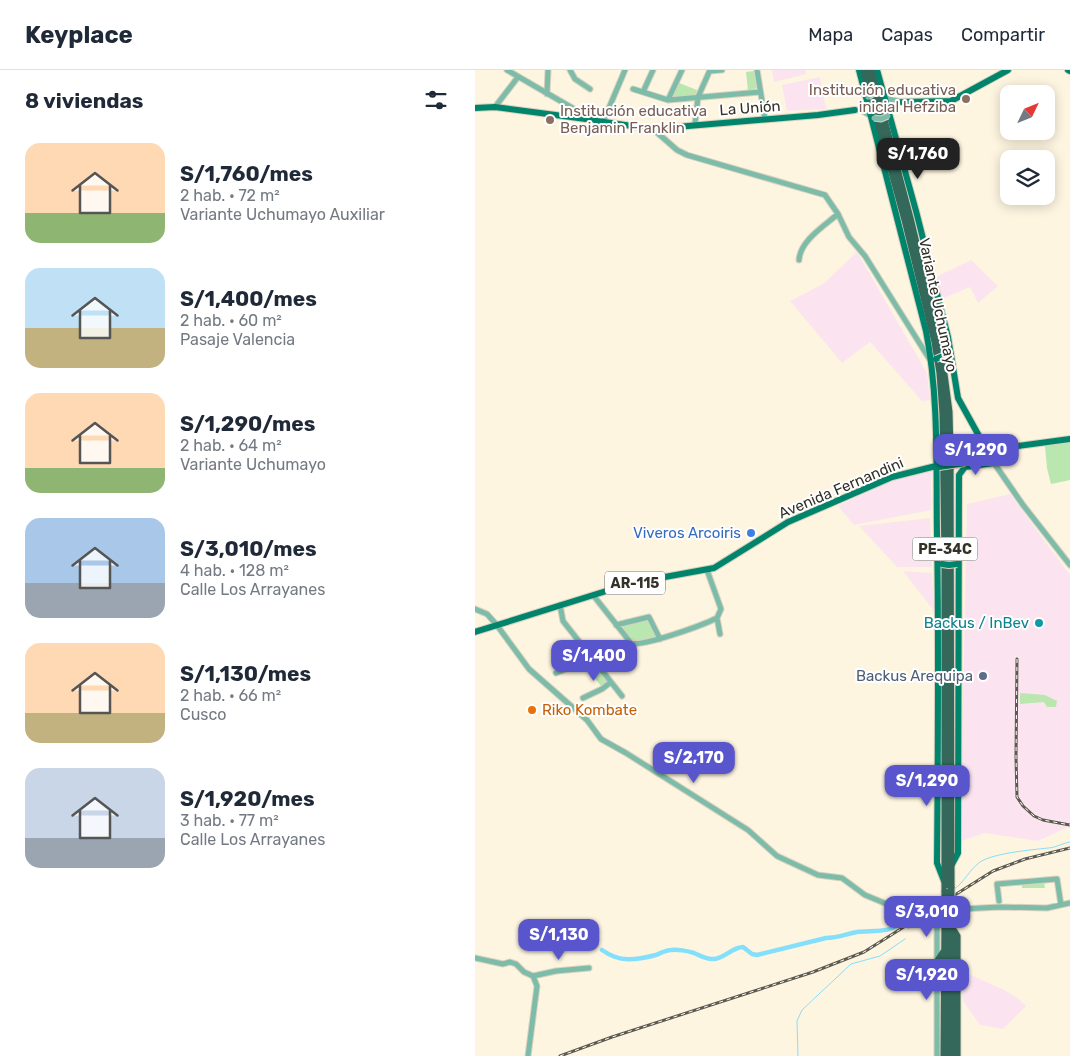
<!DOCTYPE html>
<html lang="es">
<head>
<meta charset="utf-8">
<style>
	:root { --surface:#fff; --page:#f6f6f7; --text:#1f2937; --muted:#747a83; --line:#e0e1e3; --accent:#5956cd }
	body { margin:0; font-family:Rubik,sans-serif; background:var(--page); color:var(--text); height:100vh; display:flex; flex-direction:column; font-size:19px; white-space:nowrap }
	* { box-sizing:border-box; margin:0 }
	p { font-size:16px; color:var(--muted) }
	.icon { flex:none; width:28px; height:28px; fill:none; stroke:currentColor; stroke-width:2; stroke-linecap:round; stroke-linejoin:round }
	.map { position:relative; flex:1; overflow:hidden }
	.details { display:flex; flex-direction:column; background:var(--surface); width:475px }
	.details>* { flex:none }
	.needle { width:32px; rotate:47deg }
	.tools { position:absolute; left:525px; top:15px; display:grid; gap:10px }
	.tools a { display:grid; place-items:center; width:55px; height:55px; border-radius:10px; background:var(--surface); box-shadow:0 2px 12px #0003; font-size:25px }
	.price { position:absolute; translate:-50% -42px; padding:0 11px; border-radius:10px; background:var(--accent); color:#fff; font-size:16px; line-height:32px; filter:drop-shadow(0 1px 2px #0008) }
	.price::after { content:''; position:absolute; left:50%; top:30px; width:15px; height:11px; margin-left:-8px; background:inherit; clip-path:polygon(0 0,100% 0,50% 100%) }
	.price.active { background:#222; color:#fff }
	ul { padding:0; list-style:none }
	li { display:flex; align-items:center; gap:15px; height:125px; padding:0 25px }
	li span { display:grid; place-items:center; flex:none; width:140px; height:100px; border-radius:15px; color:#555 }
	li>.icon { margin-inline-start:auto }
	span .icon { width:60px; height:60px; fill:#fffc; stroke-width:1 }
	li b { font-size:21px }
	h2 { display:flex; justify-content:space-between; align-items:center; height:60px; padding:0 25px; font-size:21px }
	header { display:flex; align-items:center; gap:30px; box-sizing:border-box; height:70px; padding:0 25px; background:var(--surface); border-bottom:1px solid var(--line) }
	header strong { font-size:24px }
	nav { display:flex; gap:28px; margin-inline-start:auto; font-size:18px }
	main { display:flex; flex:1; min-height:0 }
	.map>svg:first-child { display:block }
</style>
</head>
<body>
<header>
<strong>Keyplace</strong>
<nav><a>Mapa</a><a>Capas</a><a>Compartir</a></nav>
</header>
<main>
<section class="details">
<h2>8 viviendas<svg class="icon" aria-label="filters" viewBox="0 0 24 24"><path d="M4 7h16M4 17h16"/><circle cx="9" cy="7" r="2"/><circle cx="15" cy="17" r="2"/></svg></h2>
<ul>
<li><span style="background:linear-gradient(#ffd9b3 70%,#8fb573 0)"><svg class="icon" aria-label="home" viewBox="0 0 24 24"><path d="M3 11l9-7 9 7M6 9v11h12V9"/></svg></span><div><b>S/1,760/mes</b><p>2 hab. · 72 m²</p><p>Variante Uchumayo Auxiliar</p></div></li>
<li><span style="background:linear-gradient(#bfe0f5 60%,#c2b280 0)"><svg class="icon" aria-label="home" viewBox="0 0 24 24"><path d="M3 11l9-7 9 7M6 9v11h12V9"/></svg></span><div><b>S/1,400/mes</b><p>2 hab. · 60 m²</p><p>Pasaje Valencia</p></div></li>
<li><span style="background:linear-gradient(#ffd9b3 75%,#8fb573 0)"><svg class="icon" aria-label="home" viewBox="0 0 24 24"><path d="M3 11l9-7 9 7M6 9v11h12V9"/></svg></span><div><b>S/1,290/mes</b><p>2 hab. · 64 m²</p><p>Variante Uchumayo</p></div></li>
<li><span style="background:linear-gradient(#a9c7e8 65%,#9aa5b1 0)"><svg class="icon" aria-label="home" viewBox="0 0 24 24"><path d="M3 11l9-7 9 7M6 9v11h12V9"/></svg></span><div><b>S/3,010/mes</b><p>4 hab. · 128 m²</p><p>Calle Los Arrayanes</p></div></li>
<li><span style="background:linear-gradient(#ffd9b3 70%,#c2b280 0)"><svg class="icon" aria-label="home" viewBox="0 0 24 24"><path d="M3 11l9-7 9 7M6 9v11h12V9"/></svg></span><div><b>S/1,130/mes</b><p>2 hab. · 66 m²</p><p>Cusco</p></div></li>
<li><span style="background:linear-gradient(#c9d6e8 70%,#9aa5b1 0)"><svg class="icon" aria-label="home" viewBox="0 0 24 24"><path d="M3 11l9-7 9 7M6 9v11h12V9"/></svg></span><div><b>S/1,920/mes</b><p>3 hab. · 77 m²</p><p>Calle Los Arrayanes</p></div></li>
</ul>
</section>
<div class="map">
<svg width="595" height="986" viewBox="0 0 595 986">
	<rect width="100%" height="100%" fill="#fdf5e0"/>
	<path fill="#fbe4f0" d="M 297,0 L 330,0 L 331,4 L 299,12 Z
		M 345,7 L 351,39 L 312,41 L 307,15 Z
		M 382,182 L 452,303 L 455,330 L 447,331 L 395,272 L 367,293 L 315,231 L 348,214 Z
		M 496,190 L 523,216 L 503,233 L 495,217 L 467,229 L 461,207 Z
		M 456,401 L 456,440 L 379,455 L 363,436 L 423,407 Z
		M 535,424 L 595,505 L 595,756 L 563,771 L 509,763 L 487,771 L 486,724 L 492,434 Z
		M 455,448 L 457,497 L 422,497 L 384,456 Z
		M 428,501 L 457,503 L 459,541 Z
		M 485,904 L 496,905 L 529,920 L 544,929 L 551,936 L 528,959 L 505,955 L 488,931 Z"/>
	<path fill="#bae6b0" d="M 279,1 L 282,18 L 273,21 L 271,2 Z
		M 204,13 L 222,20 L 220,26 L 197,28 Z
		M 595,371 L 595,410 L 576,414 L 572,398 L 570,376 Z
		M 173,549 L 181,567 L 159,573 L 147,557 L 148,555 Z
		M 114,588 L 133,611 L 126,616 L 108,594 Z
		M 545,623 L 570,625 L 582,631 L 581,637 L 572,637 L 569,632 L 545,634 Z
		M 569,812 L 570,818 L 547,818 L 547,814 Z"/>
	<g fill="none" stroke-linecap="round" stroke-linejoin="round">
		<path stroke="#84dffb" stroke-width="1" d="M 478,820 C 489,813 494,800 505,792 C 519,783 556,780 573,778 C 580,778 588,773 595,772
			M 455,834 L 466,827
			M 323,986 L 322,951 L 327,940 L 376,894 L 405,886 L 430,869"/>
		<path stroke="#84dffb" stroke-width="4.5" d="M 431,845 L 438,839 L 442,829
			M 127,880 C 145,893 161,890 181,885 C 186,883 191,880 196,880 C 202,879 213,881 219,883 C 224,885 230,889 237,889 C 248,890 257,877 268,877 L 277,884 L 282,885 L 351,868 C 363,868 371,864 382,862 C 397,860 417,864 427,851"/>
		<g stroke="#d9d2bf" stroke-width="7">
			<path id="minor" d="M 32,0 L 113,47
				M 95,0 L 100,9 L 115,19
				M 282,0 L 290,49
				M 235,1 L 247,0
				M 158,19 L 193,30 L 285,22
				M 168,22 L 178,0
				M 408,23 L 417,30 L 427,32
				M 72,24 L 73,0
				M 193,30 L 207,0
				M 20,37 L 43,7
				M 380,40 L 386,40 L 396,46
				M 128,52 L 150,0
				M 220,54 L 223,27 L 235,0
				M 178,59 L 202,80 L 212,85 L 350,125 L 363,144 L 374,167 L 390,186 L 455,290
				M 324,190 C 325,171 349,156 363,144
				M 519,393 L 548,435 L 595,495
				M 118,525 L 156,573 C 168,577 228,555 242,548 L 246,539 L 232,500
				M 85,535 L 88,551 L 147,626
				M 0,539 L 12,544 L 21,554 L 54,599 L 112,650 L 126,669 L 151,683 L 273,760 L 302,786 L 343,805 L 367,808 L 390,825 L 419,837 L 430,848 L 434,855
				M 242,548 L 245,564
				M 141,555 L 174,547 L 185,569
				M 81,603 L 105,593 L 114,585
				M 108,628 L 127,619 L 136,612
				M 524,831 L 522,814 L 582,809 L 586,835
				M 0,888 L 28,894 L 35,892 L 41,894 L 49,902 L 58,906 L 81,901 L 114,898
				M 53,986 L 62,916 L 58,906
				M 462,986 L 462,845 L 467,838 L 476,834 L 487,839 L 525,837 L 572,838 L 595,833"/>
		</g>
		<g stroke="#d9d2bf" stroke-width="8">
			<path id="major" d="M 384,0 L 451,261 C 464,327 461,396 462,464 C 464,574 463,683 462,793 L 469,811
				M 402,0 L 441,141 L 473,267 L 483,328 L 519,393 L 490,397 L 484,405 L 483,783 L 476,796
				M 593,0 L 595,1
				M 427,32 L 476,31 L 533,0
				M 0,38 L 20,37 L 111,49 L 113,47 L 122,51 L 178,59 L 343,45 L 380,40
				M 490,389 L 535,377 L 595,369
				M 0,562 L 157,513 L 239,498 L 313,452 L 417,407 L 461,396"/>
		</g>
		<g stroke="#d9d2bf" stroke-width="9">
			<path id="highway" d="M 389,0 L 430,150 L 460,272 L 465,303 L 468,344 L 470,489 L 470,822
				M 396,0 L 436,152 L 465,274 L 474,342 L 475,383 L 476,818
				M 476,849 L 476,986
				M 477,858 L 482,866 L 482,986
				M 470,902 L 462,892 L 470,880
				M 469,986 L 470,850"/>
		</g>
		<use href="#minor" stroke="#7ebcaa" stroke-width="5"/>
		<use href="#major" stroke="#00856c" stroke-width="6"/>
		<use href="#highway" stroke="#33685a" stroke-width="7"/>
		<g stroke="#5c594e" stroke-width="3">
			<path id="rail" d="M 542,589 L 541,687 L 542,727 L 548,736 L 559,746 L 568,750 L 595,755
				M 85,986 L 137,967 L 338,902 L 389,882 L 518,801 L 550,789 L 595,778"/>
		</g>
		<use href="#rail" stroke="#fff" stroke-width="1" stroke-dasharray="4" stroke-linecap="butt"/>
		<g stroke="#d9d2bf" stroke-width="7" stroke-linecap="butt">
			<path id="minor-bridge" d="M 393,27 L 399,23 L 407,23
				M 399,48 L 406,49 L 413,46"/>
		</g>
		<g stroke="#d9d2bf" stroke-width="8" stroke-linecap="butt">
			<path id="major-bridge" d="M 461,289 L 468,286 L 475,288
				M 464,397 L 490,393
				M 467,494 L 474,495 L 482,494"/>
		</g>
		<g stroke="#d9d2bf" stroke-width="9" stroke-linecap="butt">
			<path id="highway-bridge" d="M 476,849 L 476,818
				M 470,850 L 470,822"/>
		</g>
		<use href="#minor-bridge" stroke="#7ebcaa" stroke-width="5"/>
		<use href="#major-bridge" stroke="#00856c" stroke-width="6"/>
		<use href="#highway-bridge" stroke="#33685a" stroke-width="7"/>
	</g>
	<g fill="#8d6e63" stroke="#fff" stroke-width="2">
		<circle cx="491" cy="29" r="5"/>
		<circle cx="75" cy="50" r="5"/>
	</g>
	<circle fill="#3f7fe0" stroke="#fff" stroke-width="2" cx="276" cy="463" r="5"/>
	<circle fill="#0f9aa8" stroke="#fff" stroke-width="2" cx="564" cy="553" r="5"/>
	<circle fill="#5c6f8a" stroke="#fff" stroke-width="2" cx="508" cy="606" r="5"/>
	<circle fill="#e8710a" stroke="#fff" stroke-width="2" cx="57" cy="640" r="5"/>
	<g text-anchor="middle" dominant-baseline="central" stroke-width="4" stroke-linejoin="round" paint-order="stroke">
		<g fill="#fff" stroke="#706f68" stroke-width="1">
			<rect x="437.5" y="467.5" width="65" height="23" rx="4"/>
			<rect x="130" y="501.5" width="60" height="23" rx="4"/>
		</g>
		<g font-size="14" font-weight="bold" fill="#333128">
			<text x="470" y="479">PE-34C</text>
			<text x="160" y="513">AR-115</text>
		</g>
		<g font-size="15" fill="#785e54" stroke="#fff" text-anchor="end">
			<text x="481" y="20">Institución educativa<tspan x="481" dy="17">inicial Hefziba</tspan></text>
			<text x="85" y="41" text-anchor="start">Institución educativa<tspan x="85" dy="17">Benjamin Franklin</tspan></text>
		</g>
		<g font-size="15" fill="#333128" stroke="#fff">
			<text transform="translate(275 38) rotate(-4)">La Unión</text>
			<text transform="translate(463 235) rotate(78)">Variante Uchumayo</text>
			<text transform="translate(366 418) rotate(-23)">Avenida Fernandini</text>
		</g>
		<g font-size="15" fill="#366cbe" stroke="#fff" text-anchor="end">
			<text x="266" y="463">Viveros Arcoiris</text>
		</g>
		<g font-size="15" fill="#0d838f" stroke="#fff" text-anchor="end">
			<text x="554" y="553">Backus / InBev</text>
		</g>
		<g font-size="15" fill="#4e5e75" stroke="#fff" text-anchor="end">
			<text x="498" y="606">Backus Arequipa</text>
		</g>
		<g font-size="15" fill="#c56008" stroke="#fff" text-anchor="start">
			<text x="67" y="640">Riko Kombate</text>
		</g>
	</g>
</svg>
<div class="tools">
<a><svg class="needle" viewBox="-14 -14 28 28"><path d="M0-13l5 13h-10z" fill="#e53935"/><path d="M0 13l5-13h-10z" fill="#747a83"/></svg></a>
<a><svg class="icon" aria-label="layers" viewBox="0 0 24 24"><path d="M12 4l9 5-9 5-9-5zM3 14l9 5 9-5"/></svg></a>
</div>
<b class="price active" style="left:443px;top:110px">S/1,760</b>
<b class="price" style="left:501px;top:406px">S/1,290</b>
<b class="price" style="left:119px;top:612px">S/1,400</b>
<b class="price" style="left:219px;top:714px">S/2,170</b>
<b class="price" style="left:452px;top:737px">S/1,290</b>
<b class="price" style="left:452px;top:868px">S/3,010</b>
<b class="price" style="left:84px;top:891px">S/1,130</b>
<b class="price" style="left:452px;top:931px">S/1,920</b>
</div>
</main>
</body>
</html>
